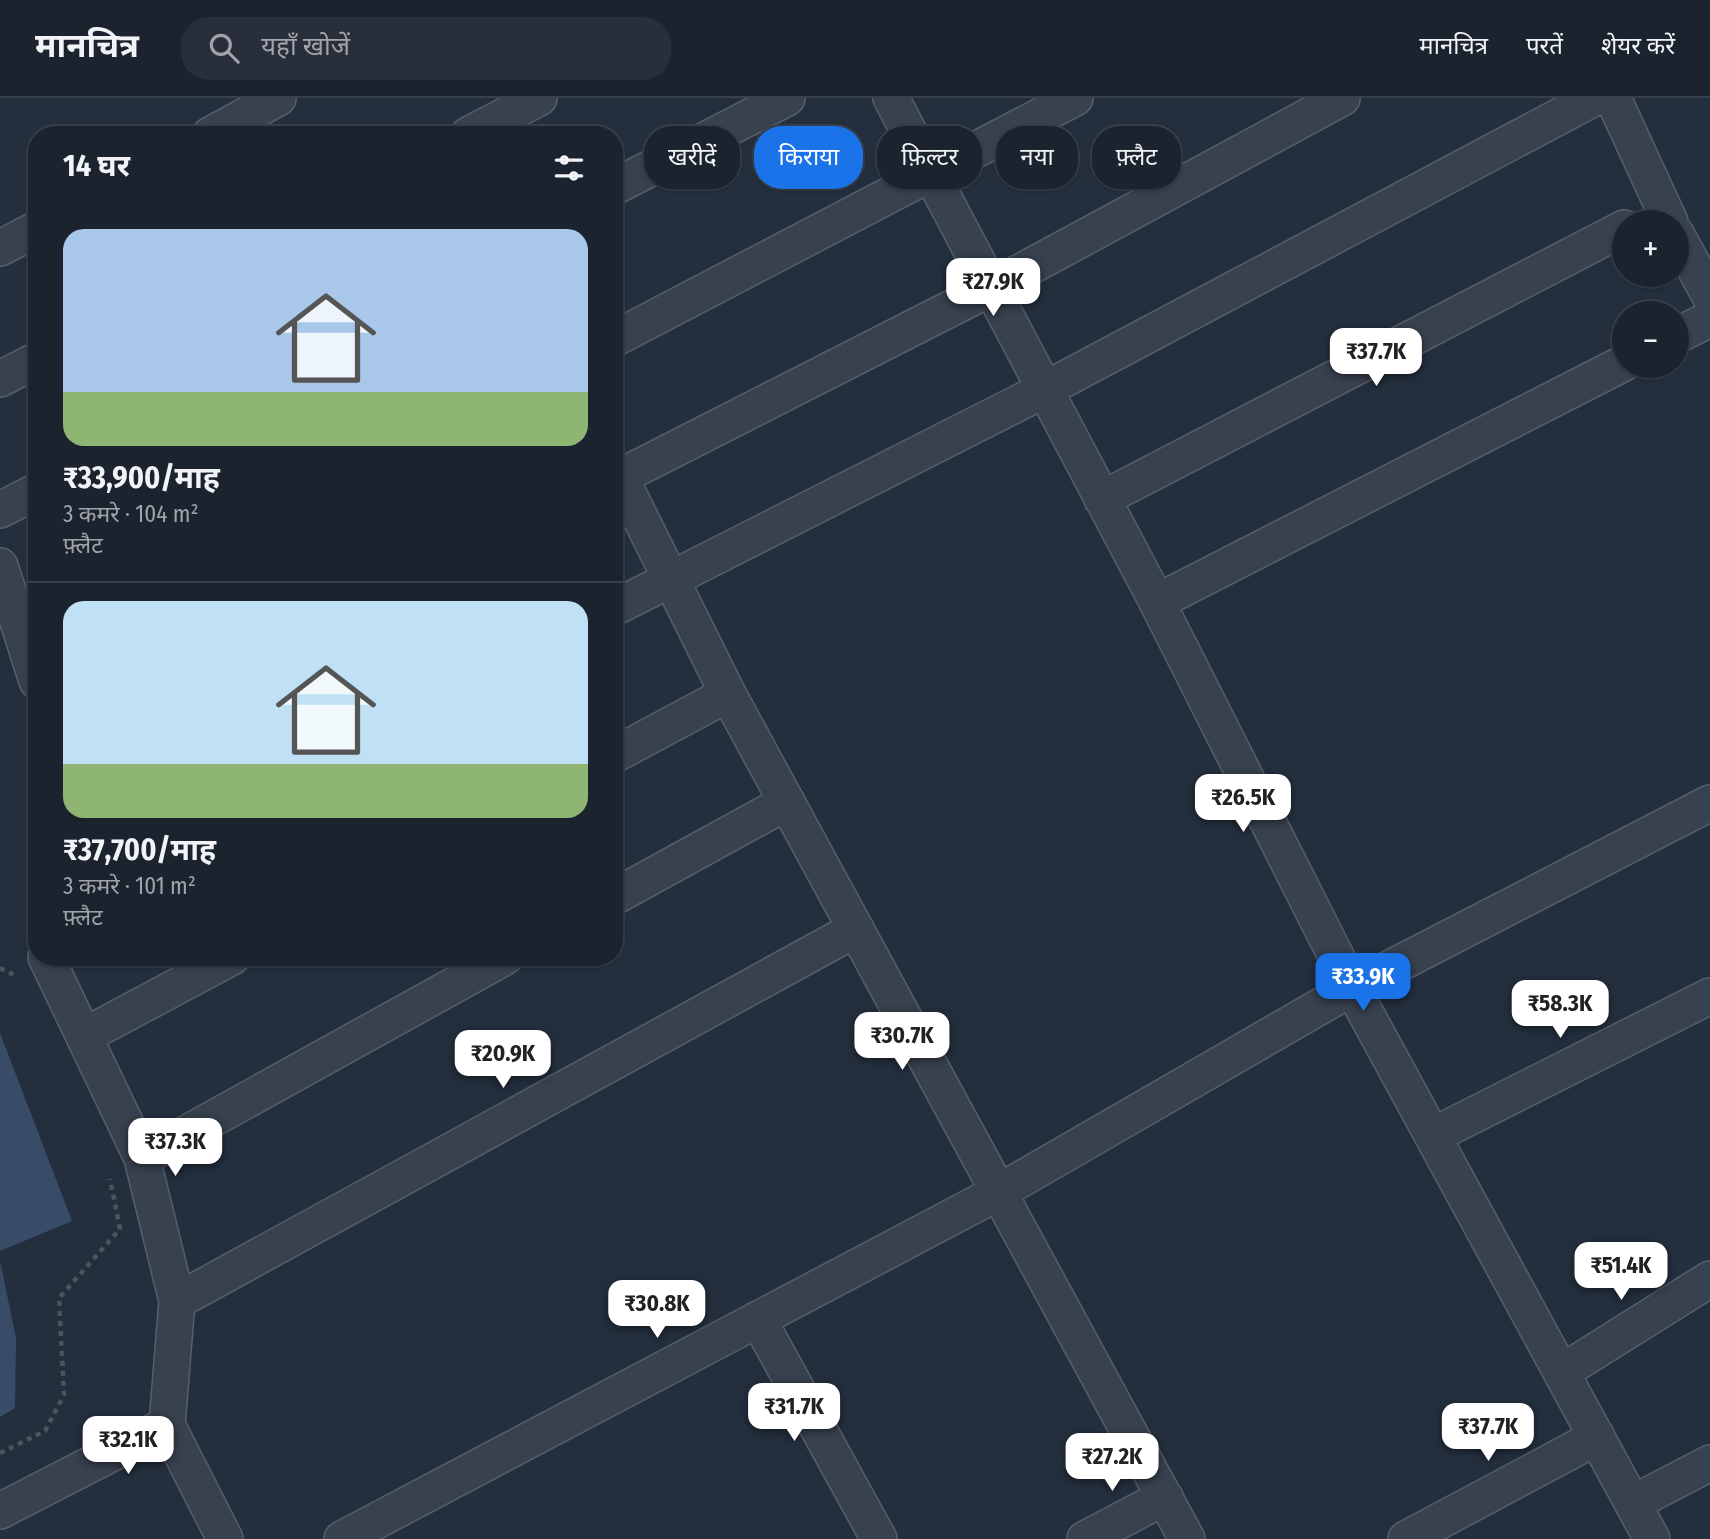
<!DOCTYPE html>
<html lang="hi">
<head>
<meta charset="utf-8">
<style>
	:root { --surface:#1b232e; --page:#282f3a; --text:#f1f3f6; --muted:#a0a4aa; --line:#39404a; --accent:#1a73e8 }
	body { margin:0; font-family:"Fira Sans Condensed","Noto Sans Devanagari",sans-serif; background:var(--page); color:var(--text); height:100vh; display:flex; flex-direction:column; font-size:26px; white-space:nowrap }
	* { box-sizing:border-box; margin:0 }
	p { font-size:23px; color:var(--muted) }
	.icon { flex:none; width:38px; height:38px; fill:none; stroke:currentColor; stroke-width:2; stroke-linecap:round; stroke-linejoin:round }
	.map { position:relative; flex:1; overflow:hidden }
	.details { position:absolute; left:28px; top:28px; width:595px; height:840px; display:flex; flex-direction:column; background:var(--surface); border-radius:28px; box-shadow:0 2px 5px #0004,0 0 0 2px var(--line) }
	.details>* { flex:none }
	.top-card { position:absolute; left:644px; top:28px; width:665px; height:63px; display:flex; gap:14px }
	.tools { position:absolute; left:1612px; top:112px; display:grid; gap:14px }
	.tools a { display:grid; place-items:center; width:77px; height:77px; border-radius:50%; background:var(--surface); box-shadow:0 2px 5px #0004,0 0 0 2px var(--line); font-size:35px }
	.price { position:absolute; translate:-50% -60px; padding:0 16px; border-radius:14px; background:#fff; color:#222; font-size:23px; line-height:46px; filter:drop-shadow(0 2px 4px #0008) }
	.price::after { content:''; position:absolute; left:50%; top:42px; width:21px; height:16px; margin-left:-10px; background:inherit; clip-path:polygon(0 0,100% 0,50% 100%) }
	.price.current { background:var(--accent); color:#fff }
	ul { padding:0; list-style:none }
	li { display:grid; align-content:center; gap:14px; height:371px; padding:0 35px }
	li+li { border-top:2px solid var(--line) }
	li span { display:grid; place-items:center; height:217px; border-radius:21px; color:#555 }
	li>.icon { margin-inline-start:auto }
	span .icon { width:126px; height:126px; fill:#fffc; stroke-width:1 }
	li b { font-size:30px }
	h2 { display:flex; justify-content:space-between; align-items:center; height:84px; padding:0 35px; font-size:30px }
	.tag { padding:0 24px; border-radius:28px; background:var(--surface); box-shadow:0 2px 5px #0004,0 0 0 2px var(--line); font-size:24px; line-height:63px }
	.tag.current { background:var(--accent); color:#fff }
	header { display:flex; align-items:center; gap:42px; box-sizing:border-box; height:98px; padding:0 35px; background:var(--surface); border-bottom:2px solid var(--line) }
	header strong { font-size:33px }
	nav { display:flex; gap:38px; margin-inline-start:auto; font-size:24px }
	.search { width:490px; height:63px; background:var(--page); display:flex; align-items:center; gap:18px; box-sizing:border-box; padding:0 24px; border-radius:28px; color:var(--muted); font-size:26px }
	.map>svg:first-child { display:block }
</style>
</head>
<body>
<header>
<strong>मानचित्र</strong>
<div class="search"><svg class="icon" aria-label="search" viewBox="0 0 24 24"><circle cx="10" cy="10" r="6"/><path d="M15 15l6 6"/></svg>यहाँ खोजें</div>
<nav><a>मानचित्र</a><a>परतें</a><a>शेयर करें</a></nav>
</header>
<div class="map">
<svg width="1710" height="1441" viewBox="0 0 1710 1441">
	<rect width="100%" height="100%" fill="#242f3e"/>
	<path fill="#394c67" d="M 0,935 L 72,1123 L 0,1153 Z
		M 0,1163 L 16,1240 L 15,1310 L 0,1319 Z"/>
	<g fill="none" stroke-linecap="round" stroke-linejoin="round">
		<g stroke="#565f6c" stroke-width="38">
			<path id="minor" d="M 891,0 L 1157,504 L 1352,890 L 1652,1441
				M 1613,0 L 1670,124
				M 210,37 L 278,0
				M 468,37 L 539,0
				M 614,89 L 787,0
				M 1676,136 L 1710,198
				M 0,150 L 37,131
				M 1676,238 L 1710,221
				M 614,241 L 1075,0
				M 0,281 L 37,262
				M 620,379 L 728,596 L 1187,1441
				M 614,382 L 991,190 L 1342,0
				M 1102,401 L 1624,130
				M 0,412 L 37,393
				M 0,468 L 37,583
				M 1157,504 L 1624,265
				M 614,510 L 1046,291 L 1594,0
				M 614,657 L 728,596
				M 614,799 L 787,704
				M 46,859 L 142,1060 L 177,1203 L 167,1327
				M 84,938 L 232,859
				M 1434,1037 L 1710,898
				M 142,1060 L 505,859
				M 177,1203 L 856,831
				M 758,1221 L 879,1441
				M 1562,1274 L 1710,1181
				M 1633,1405 L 1710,1365
				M 0,1413 L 167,1327 L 225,1441
				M 342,1441 L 999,1094 L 1352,890 L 1710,705
				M 1085,1441 L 1165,1399
				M 1406,1441 L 1597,1339"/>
		</g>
		<path stroke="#44595c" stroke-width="4.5" stroke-dasharray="5 5" stroke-linecap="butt" d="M 0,870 L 18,879
			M 0,1355 L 45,1333 L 64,1297 L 59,1200 L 120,1131 L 110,1081"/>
		<use href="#minor" stroke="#38414e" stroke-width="35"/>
	</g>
</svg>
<div class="tools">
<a>+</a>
<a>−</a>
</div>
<b class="price" style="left:993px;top:220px">₹27.9K</b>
<b class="price" style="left:1376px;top:290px">₹37.7K</b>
<b class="price" style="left:1243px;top:736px">₹26.5K</b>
<b class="price current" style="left:1363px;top:915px">₹33.9K</b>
<b class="price" style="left:1560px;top:942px">₹58.3K</b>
<b class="price" style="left:902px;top:974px">₹30.7K</b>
<b class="price" style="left:503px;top:992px">₹20.9K</b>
<b class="price" style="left:175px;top:1080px">₹37.3K</b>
<b class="price" style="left:1621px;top:1204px">₹51.4K</b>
<b class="price" style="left:657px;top:1242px">₹30.8K</b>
<b class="price" style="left:794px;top:1345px">₹31.7K</b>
<b class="price" style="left:1488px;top:1365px">₹37.7K</b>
<b class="price" style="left:128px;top:1378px">₹32.1K</b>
<b class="price" style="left:1112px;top:1395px">₹27.2K</b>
<div class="top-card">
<a class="tag">खरीदें</a>
<a class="tag current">किराया</a>
<a class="tag">फ़िल्टर</a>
<a class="tag">नया</a>
<a class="tag">फ़्लैट</a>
</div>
<section class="details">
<h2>14 घर<svg class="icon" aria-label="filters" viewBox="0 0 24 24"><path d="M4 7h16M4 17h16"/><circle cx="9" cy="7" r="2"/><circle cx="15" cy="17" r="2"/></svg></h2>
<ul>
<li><span style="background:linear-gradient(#a9c7e8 75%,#8fb573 0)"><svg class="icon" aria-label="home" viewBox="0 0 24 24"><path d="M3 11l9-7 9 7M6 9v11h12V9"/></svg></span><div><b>₹33,900/माह</b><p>3 कमरे · 104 m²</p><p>फ़्लैट</p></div></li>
<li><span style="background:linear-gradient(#bfe0f5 75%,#8fb573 0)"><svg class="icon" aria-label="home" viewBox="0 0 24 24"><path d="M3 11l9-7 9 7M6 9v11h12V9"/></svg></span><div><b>₹37,700/माह</b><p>3 कमरे · 101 m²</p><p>फ़्लैट</p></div></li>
</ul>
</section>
</div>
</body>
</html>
